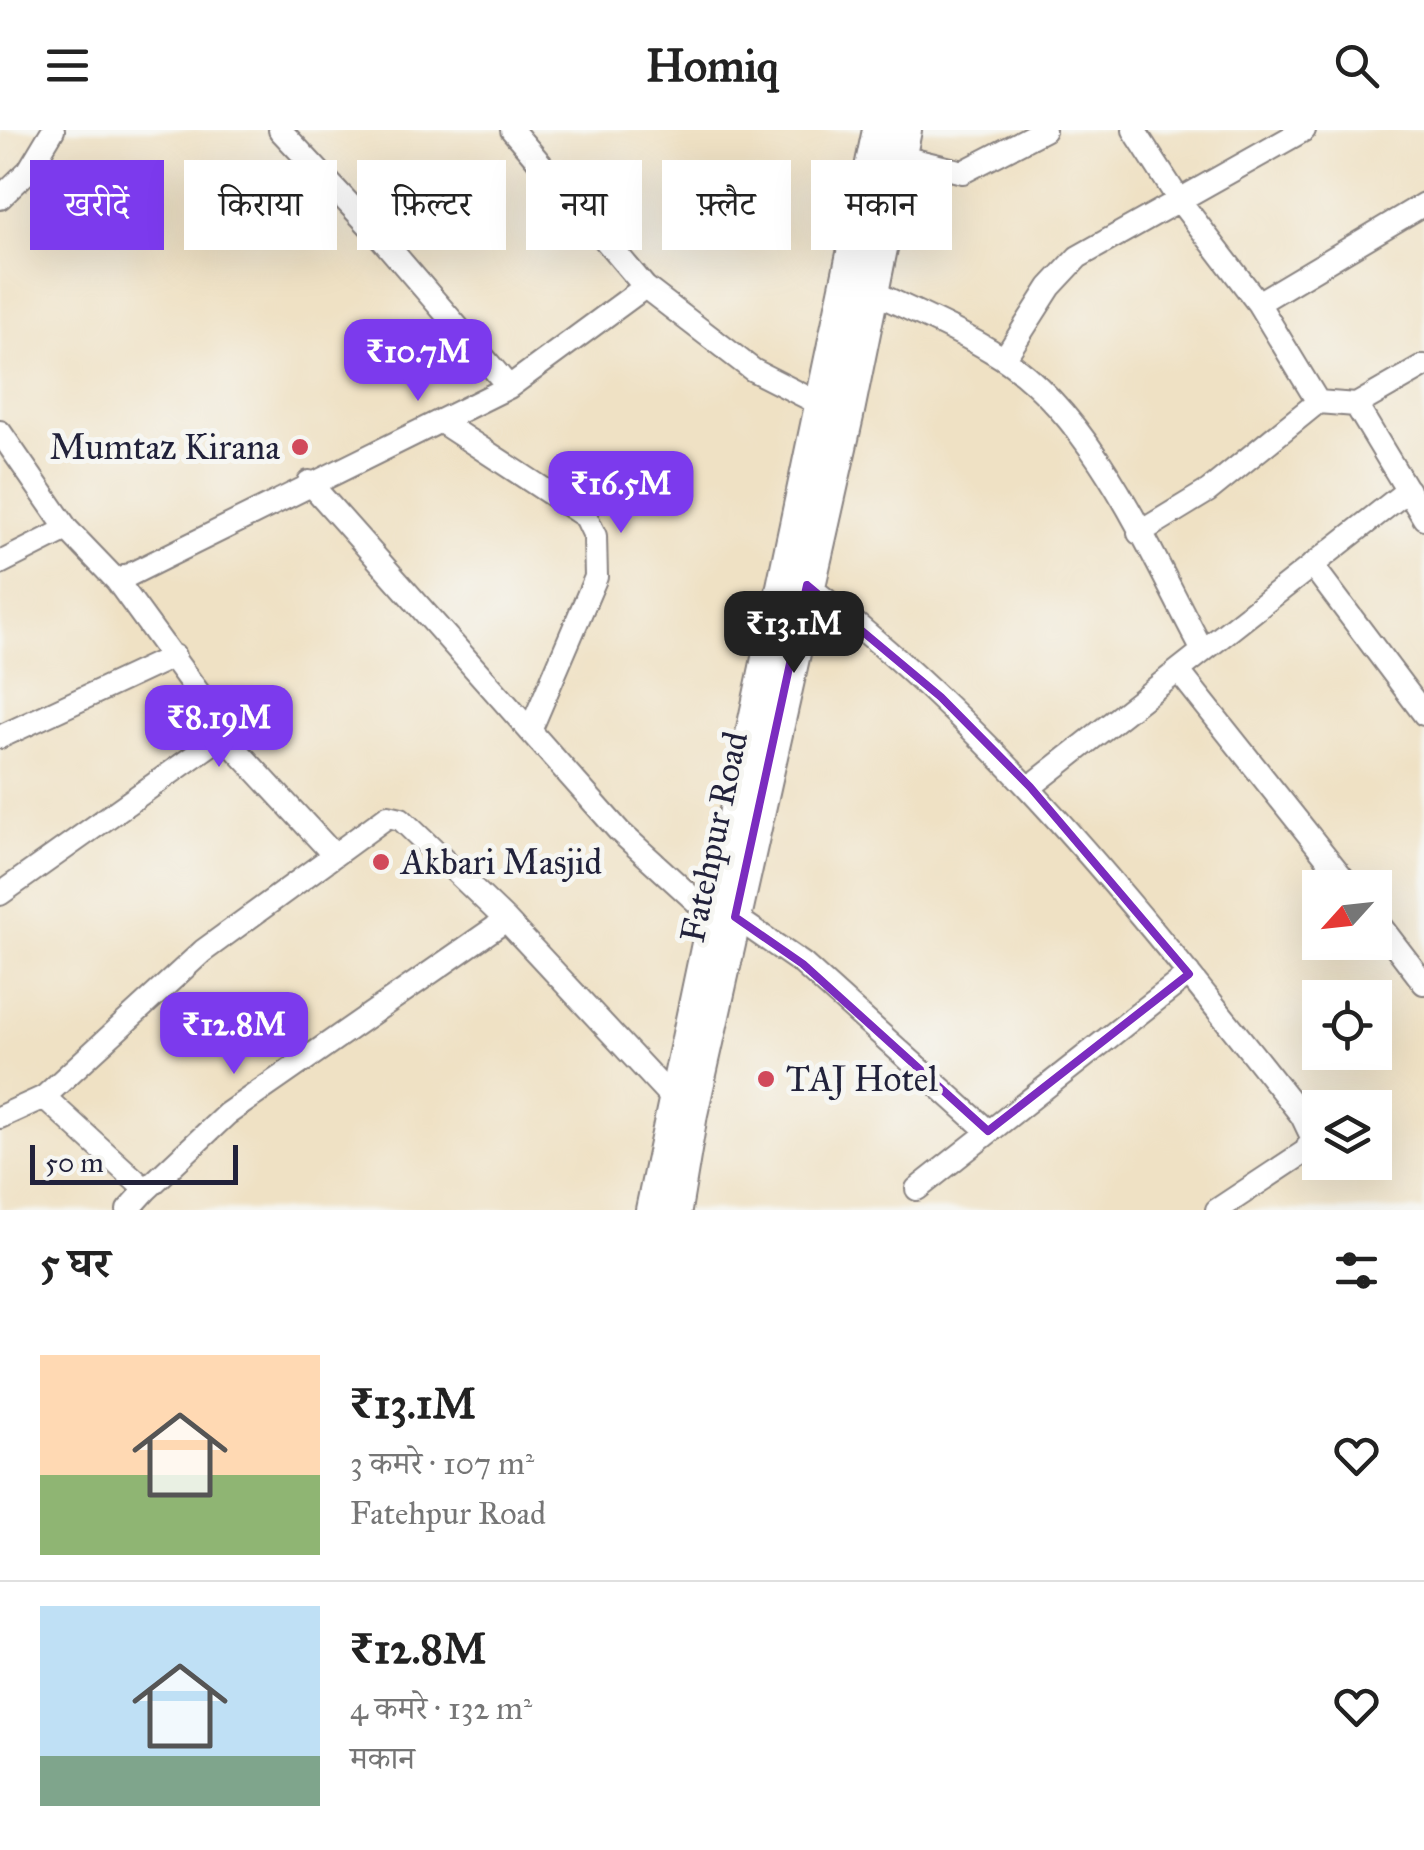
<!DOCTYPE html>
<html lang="hi">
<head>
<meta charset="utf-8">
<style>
	:root { --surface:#fff; --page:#f6f6f6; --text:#222; --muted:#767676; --line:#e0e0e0; --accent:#7c3aed }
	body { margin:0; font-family:"IM FELL Great Primer","Noto Serif Devanagari",serif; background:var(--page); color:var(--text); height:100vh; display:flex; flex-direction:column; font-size:38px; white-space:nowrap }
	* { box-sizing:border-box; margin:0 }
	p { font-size:32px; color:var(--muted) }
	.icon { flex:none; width:55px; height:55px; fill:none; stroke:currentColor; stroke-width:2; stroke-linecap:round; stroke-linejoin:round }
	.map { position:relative; height:1080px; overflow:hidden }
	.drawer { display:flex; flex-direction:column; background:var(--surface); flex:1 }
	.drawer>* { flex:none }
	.banner { position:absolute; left:30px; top:30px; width:1365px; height:90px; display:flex; gap:20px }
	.needle { width:65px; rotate:243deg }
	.buttons { position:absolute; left:1302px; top:740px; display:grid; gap:20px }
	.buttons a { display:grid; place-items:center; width:90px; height:90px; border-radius:0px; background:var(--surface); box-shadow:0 10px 40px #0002; font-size:50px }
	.scale { position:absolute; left:30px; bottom:25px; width:208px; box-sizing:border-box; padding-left:10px; border:5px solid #22223b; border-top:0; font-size:28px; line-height:35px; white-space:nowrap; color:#22223b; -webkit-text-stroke:8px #f6f6f2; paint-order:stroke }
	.price { position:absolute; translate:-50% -85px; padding:0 22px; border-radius:20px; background:var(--accent); color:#fff; font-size:32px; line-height:65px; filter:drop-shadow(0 2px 5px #0008) }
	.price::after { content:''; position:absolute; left:50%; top:60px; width:30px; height:22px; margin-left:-15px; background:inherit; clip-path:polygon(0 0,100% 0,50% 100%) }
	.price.current { background:#222; color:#fff }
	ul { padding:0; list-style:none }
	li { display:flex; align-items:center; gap:30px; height:250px; padding:0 40px }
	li+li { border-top:2px solid var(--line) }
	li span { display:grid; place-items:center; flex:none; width:280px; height:200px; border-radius:0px; color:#555 }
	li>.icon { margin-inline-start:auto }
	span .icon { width:120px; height:120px; fill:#fffc; stroke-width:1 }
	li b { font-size:42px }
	h2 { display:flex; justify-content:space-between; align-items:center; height:120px; padding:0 40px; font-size:42px }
	.chip { padding:0 35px; border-radius:0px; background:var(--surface); box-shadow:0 10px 40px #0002; font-size:35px; line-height:90px }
	.chip.current { background:var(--accent); color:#fff }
	header { display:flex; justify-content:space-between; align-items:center; height:130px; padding:0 40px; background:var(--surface); font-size:45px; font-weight:700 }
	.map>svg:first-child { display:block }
</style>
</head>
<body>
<header><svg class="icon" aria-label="menu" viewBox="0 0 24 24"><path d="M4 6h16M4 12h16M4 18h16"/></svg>Homiq<svg class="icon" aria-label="search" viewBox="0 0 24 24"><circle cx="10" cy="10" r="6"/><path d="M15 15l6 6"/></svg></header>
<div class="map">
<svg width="1424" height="1080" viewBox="0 0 1424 1080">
	<rect width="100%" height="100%" fill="#f6f6f2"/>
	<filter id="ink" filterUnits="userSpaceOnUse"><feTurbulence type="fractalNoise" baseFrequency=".01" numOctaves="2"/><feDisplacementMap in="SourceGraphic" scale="20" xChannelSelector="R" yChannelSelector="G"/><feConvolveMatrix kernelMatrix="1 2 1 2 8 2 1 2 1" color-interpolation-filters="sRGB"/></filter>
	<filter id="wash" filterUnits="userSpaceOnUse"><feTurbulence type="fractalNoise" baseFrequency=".0048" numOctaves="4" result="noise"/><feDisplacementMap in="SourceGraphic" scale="40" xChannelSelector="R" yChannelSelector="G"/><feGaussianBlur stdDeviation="2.25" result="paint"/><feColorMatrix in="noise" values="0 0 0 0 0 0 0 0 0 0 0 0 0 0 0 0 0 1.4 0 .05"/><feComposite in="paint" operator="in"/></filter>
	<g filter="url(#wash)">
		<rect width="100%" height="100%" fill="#efe1c4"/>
	</g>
	<g filter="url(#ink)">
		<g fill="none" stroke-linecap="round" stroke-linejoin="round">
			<g stroke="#888280" stroke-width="26">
				<path id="street" d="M 280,0 L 380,107 L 509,257
					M 512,0 L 645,157
					M 1134,0 L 1179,70 L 1258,173 L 1318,272 L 1356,275 L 1424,236
					M 901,27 L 963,42 L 1044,0
					M 0,68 L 29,40 L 53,0
					M 871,161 C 915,182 960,201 1001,227 C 1096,289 1151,425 1203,521
					M 1258,173 L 1424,74
					M 1004,229 L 1050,157 L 1078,127 L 1304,0
					M 1356,275 L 1424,388
					M 441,292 L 586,387 L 595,406 L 596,447 L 530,601
					M 0,302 L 67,399
					M 309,352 L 619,701 L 711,785
					M 1139,403 L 1208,361 L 1318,272
					M 0,433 L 67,399 L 117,451 L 509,257 L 645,157 L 753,240 L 822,275
					M 1312,435 L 1424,584
					M 807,455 C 1002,603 1151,796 1302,986 L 1312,1007 L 1306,1021 L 1217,1080
					M 1180,543 L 1351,758
					M 220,602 L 333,724
					M 0,607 L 174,526
					M 1030,657 L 1408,360
					M 0,764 L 214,612 L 219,591 L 117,451
					M 735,787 L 803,834 L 988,1001
					M 1375,789 L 1424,853
					M 44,967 L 203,821 L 388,686 L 401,689 L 506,790 L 672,968
					M 0,987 L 44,967 L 146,1060 L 227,984 L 506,790
					M 917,1059 L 1189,844
					M 128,1080 L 146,1060"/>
			</g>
			<g stroke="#888280" stroke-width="34">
				<path id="secondary" d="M 651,1080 L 878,0
					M 676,1080 L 692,984 L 848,286 L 906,0"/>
			</g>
			<use href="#street" stroke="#fff" stroke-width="22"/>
			<use href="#secondary" stroke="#fff" stroke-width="30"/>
		</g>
	</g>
	<path fill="none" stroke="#7b2cbf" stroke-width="8" stroke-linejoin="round" d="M 807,455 L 941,567 L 1030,657 L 1189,844 L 988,1001 L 803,834 L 735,787 Z"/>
	<g fill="#d1495b" stroke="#f6f6f2" stroke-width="4">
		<circle cx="300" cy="317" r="10"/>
		<circle cx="381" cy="732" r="10"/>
		<circle cx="766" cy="949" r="10"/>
	</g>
	<g text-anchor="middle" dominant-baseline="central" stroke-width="10" stroke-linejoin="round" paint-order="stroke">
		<g font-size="35" fill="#22223b" stroke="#f6f6f2" text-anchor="start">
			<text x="280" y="317" text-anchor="end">Mumtaz Kirana</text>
			<text x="401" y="732">Akbari Masjid</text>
			<text x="786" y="949">TAJ Hotel</text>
		</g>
		<g font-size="35" fill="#22223b" stroke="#f6f6f2">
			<text transform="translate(714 707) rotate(-78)">Fatehpur Road</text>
		</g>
	</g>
</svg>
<div class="buttons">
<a><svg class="needle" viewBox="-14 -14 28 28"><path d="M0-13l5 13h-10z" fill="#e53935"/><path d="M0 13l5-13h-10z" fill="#767676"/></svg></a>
<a><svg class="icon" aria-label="locate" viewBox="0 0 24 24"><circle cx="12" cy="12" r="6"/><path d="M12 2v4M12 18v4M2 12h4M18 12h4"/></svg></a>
<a><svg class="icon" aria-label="layers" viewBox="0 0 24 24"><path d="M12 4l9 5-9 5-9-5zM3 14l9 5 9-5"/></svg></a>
</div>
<div class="scale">50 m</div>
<b class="price" style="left:418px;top:274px">₹10.7M</b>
<b class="price" style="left:621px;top:406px">₹16.5M</b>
<b class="price current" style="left:794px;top:546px">₹13.1M</b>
<b class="price" style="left:219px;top:640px">₹8.19M</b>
<b class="price" style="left:234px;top:947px">₹12.8M</b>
<div class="banner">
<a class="chip current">खरीदें</a>
<a class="chip">किराया</a>
<a class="chip">फ़िल्टर</a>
<a class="chip">नया</a>
<a class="chip">फ़्लैट</a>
<a class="chip">मकान</a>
</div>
</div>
<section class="drawer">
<h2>5 घर<svg class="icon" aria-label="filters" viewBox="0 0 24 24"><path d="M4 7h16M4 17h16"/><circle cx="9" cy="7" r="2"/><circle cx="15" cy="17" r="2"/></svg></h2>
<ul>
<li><span style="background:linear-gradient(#ffd9b3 60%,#8fb573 0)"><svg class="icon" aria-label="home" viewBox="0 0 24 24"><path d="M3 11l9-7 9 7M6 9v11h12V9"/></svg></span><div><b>₹13.1M</b><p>3 कमरे · 107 m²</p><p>Fatehpur Road</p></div><svg class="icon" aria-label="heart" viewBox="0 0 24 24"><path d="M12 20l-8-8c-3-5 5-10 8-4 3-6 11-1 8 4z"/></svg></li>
<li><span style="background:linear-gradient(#bfe0f5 75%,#7fa58c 0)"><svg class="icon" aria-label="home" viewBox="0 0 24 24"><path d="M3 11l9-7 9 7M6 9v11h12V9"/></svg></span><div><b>₹12.8M</b><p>4 कमरे · 132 m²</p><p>मकान</p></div><svg class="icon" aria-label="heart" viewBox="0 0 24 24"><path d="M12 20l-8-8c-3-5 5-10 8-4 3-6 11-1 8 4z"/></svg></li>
</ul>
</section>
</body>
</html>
